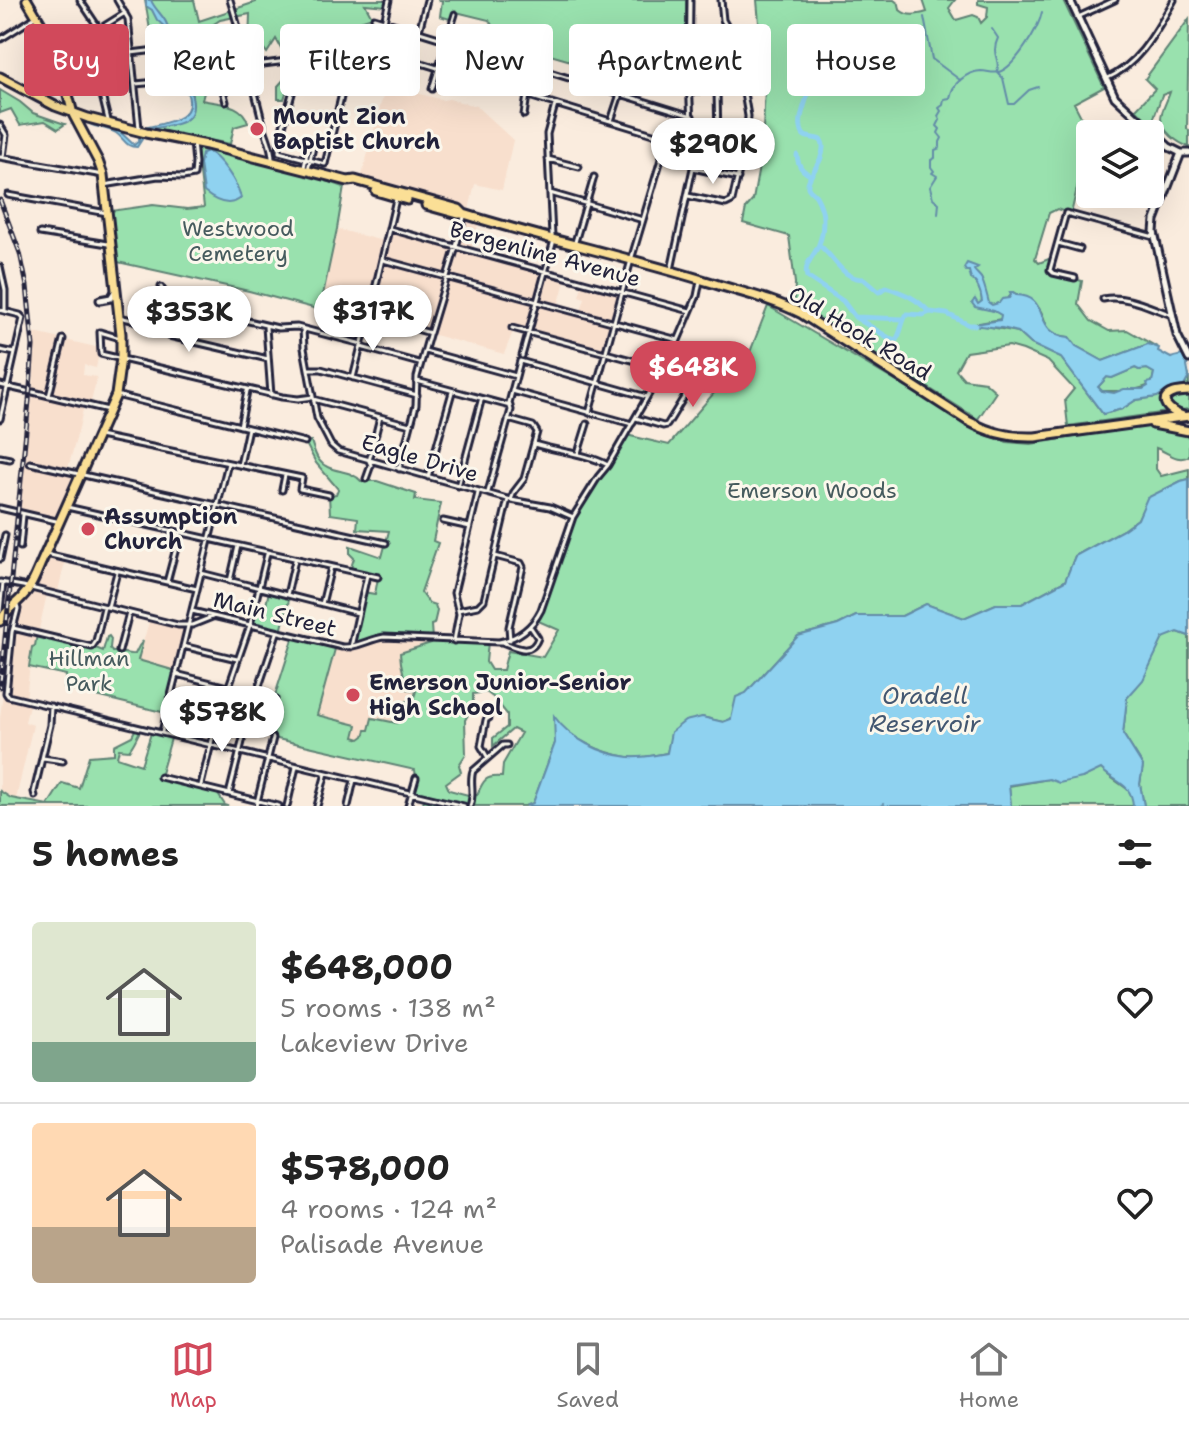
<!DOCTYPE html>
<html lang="en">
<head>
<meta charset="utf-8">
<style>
	:root { --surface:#fff; --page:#f6f6f6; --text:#222; --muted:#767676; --line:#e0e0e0; --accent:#d1495b }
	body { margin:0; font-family:"Shantell Sans",sans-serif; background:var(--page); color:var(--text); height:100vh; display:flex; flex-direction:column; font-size:30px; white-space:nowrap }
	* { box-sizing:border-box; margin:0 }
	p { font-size:26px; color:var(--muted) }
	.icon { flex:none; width:44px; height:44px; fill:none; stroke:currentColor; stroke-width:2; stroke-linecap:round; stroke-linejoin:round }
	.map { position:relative; height:806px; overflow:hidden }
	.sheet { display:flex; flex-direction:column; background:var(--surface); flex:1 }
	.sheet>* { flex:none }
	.hud { position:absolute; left:24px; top:24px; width:1142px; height:72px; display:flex; gap:16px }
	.tools { position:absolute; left:1076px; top:120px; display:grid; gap:16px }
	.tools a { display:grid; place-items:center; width:88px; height:88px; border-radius:8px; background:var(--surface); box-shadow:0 8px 32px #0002; font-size:40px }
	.price { position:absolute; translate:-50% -68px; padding:0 18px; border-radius:28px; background:#fff; color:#222; font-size:26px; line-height:52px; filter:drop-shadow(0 2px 4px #0008) }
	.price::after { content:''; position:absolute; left:50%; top:48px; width:24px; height:18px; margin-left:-12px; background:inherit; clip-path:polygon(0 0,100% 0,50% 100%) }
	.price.active { background:var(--accent); color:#fff }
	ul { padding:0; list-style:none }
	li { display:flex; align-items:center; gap:24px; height:200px; padding:0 32px }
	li+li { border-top:2px solid var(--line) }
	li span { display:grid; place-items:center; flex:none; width:224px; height:160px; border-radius:8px; color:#555 }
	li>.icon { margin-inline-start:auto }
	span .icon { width:96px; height:96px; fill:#fffc; stroke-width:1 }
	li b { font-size:34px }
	h2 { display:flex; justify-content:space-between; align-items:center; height:96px; padding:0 32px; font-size:34px }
	.pill { padding:0 28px; border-radius:8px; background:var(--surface); box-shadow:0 8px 32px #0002; font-size:28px; line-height:72px }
	.pill.active { background:var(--accent); color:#fff }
	.tab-bar { display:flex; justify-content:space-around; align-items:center; height:112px; border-top:2px solid var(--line); background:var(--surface); font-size:22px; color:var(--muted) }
	.tab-bar a { display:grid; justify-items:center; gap:4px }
	.tab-bar .active { color:var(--accent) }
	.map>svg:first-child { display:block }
</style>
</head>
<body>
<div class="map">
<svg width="1189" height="806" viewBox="0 0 1189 806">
	<rect width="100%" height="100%" fill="#faecde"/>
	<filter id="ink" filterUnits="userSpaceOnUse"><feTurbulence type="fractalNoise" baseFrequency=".0125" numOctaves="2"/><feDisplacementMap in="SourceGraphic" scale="16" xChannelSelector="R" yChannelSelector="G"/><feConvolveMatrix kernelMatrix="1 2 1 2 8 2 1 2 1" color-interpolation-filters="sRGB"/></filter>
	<g filter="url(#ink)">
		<path fill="#f8dfcd" d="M 386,85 L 443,100 L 449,99 L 476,106 L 513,140 L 502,190 L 475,184 L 469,210 L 361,179 Z
			M 462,220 L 478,225 L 471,251 L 566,277 L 558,307 L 580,313 L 585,298 L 579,296 L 583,282 L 623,292 L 606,354 L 514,329 L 504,354 L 321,304 L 337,229 L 387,242 L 391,228 L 456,246 Z
			M 35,333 L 100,348 L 96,368 L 84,365 L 83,375 L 97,377 L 90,406 L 84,405 L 79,428 L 67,472 L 81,476 L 60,522 L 19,512 L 33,392 Z
			M 46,554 L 66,558 L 57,595 L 47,594 L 35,647 L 32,647 L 26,699 L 30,701 L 25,722 L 33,725 L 16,799 L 0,791 L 0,718 L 3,692 L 5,693 L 12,632 L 17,606 Z
			M 150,618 L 188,626 L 176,671 L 138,660 Z
			M 294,636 L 346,648 L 379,638 L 431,640 L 430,659 L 416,770 L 273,738 L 265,735 L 265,727 Z"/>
		<path fill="#99e1ae" stroke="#5e8274" stroke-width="2" fill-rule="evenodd" d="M 145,0 L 194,0 L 199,21 L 256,2 L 256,0 L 387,0 L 386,6 L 365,4 L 372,17 L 351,24 L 364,45 L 377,49 L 372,66 L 359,73 L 363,56 L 340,48 L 334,71 L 352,76 L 349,87 L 292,74 L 284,99 L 278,99 L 278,86 L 287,76 L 291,58 L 285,55 L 276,39 L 267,53 L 261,45 L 249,44 L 250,14 L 220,20 L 196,36 L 194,46 L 206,85 L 202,100 C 220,104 243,103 248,123 L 234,127 L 230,144 L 152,129 L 189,117 L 192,110 L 192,95 L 171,34 L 151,36 Z
			M 438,0 L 686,0 L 686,85 L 661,87 L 491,38 L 493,27 L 489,20 L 456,12 L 453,20 L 440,16 L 442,1 Z
			M 757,0 L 894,0 L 899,4 L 900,10 C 908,17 917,15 927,12 L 923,0 L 955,0 L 949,8 L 956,20 L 973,15 L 978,17 L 981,23 L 987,17 L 988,7 L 978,4 L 978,0 L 1063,0 L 1104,87 L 1074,103 L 1090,134 L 1090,167 L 1080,175 L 1071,214 L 1057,209 L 1049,213 L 1035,259 L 1039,263 L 1051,258 L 1050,270 L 1053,273 L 1082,281 L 1078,304 L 1091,321 L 1109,331 L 1127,330 L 1159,348 L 1148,344 L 1103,361 L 1076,346 L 1069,337 C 1039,334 1050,319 1037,306 C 1030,299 1020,297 1013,292 L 1010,292 L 1011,295 C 1007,301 999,303 992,305 L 988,303 L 981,278 L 973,270 L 977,267 L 969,270 L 972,279 C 978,284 984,296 981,304 L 978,304 L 974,299 L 978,307 L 995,311 L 1001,315 L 1001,319 L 974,324 L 1018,332 L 1031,344 L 1061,358 L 1103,414 L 1122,409 L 1136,400 L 1157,397 L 1170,389 L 1184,386 L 1189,377 L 1189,409 L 1068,426 L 1065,400 L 1074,389 L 1048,361 L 1023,350 L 1009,346 L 966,352 L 956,370 L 964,379 L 985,382 L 996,392 L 978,419 L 794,303 L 795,283 L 789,236 L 743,223 L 746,208 L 753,200 L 762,150 L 767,45 L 759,23 Z
			M 1189,19 L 1187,129 L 1189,130 L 1189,147 C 1178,143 1162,132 1161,118 C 1161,111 1168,99 1170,92 L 1162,95 L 1153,120 L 1150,123 L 1136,109 L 1155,89 L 1145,79 Z
			M 0,90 L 20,102 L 33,113 L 65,124 L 58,129 L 45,121 L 20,125 L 11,109 L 0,113 Z
			M 197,148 L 217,151 L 307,174 L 344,187 L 337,229 L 321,304 L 390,323 L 389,328 L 249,291 L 113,261 L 110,211 L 153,205 L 187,209 L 204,207 Z
			M 768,306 L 987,435 L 1007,442 L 1031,444 L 1153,424 L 1189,431 L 1189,456 C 1177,463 1168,452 1156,448 L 1156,469 L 1161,476 L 1189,469 L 1189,479 L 1181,481 L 1148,498 L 1138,519 L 1123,530 L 1075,556 L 1065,581 L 1022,604 L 996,604 L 964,618 L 926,604 L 902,616 L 856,616 L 838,625 L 798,636 L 746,693 L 731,719 L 723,722 L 702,717 L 672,732 L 667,753 C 655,755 640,759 628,757 C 602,753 571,740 555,718 L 555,743 L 533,803 L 526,806 L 423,806 L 424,797 L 412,793 L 416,778 L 415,770 L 273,738 L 265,735 L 265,727 L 294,636 L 338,647 L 335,649 L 317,715 L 357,725 L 354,737 L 360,739 L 364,736 L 366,730 L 369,730 L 372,718 L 397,723 L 407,701 L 413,701 L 416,691 L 407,689 L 401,663 L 400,653 L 431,643 L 431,640 L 384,637 L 351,647 L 363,592 L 375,594 L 378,578 L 350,571 L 354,558 L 350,554 L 350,546 L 382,557 L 389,531 L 357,529 L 358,518 L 330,514 L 329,495 L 336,494 L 338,489 L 316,463 L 305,442 L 311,441 C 313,447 315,455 319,460 C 329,474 350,468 361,481 L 377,481 L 416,494 L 415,500 L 441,503 L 433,541 L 438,543 L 421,592 L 429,603 L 435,605 L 437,611 L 434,624 L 431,625 L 432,639 L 488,642 L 486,662 L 491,670 L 503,670 L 508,651 L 543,657 L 559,630 L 536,620 L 575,512 L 626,435 L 669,445 L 733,371 L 746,372 L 745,365 ZM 486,692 L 494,698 L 507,714 L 507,727 L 493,738 L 493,746 L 513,729 L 521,733 L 503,764 L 502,777 C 485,775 483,781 477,795 L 472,796 L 449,790 L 446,783 L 461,772 L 459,765 L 466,754 L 465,720 L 473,706 L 473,694 Z
			M 1135,368 L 1139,370 L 1147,369 L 1154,373 L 1152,383 C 1140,392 1117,391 1102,391 L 1098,387 L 1107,377 L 1112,378 Z
			M 269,591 L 290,596 L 281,632 L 250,625 L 255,603 L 266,605 Z
			M 1178,632 L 1189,636 L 1189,806 L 1144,806 L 1140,784 L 1143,766 L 1123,734 L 1127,697 L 1143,679 L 1163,637 Z
			M 37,634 L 93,647 L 103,651 L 107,637 L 109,636 L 111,639 L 110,648 L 112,652 C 120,651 127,655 135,654 L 139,646 L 143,641 L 138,660 L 176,671 L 166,713 L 64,688 L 66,675 L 29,667 L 32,647 L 35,646 Z
			M 137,726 L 142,728 C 137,735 135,743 129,750 L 119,749 L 117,757 L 141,765 L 152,730 L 172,735 L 160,777 L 215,790 L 225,805 L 228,806 L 0,806 L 0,791 L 11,798 L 48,805 L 62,783 L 79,788 L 89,756 L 114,754 L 114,745 L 132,736 Z
			M 1101,768 C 1110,779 1123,784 1133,794 L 1133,806 L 1011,806 L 1009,786 L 1049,779 L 1082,778 Z"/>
		<path fill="#8fd2f0" stroke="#638ca8" stroke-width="2" fill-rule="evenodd" d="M 146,0 L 151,0 C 154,9 166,18 167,25 C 168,26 175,31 176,33 C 181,40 177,49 178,57 C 180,73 202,102 189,117 C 180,127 161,125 148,130 L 137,147 C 125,147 125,139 116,133 C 108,128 98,128 90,124 L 91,121 L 116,128 L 134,145 L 139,141 L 140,129 C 160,123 199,122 187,92 C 184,86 179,81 177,75 C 172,63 177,49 175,36 L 157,20 L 152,10 L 146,6 Z
			M 207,151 C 220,157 238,183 241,198 C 229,208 215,201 204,192 L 200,164 L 202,153 Z
			M 967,263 L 978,267 L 974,270 C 976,273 979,275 981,278 C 983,281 988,299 989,303 L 992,305 L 999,303 L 1002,299 L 1009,298 L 1011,295 L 1010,292 L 1013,292 L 1016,295 C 1053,296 1030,333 1069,337 L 1076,346 L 1103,361 L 1148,344 L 1159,348 L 1158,351 L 1171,358 C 1177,355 1185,356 1189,352 L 1187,366 L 1189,377 L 1184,386 L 1170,389 L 1157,397 L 1136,400 L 1122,409 L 1103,414 L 1061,358 L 1031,344 L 1018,332 L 1002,328 L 969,325 L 1000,320 L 1001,315 L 994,311 L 975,307 L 972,303 L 975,299 L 978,304 L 982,301 C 981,293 978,283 971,279 L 969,271 L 966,271 L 964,268 ZM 1135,368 L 1139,370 L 1147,369 L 1154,373 L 1152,382 L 1147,383 L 1148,386 L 1143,389 L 1124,389 L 1114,393 L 1102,391 L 1098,387 L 1107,377 L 1112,378 Z
			M 1189,479 L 1189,636 L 1178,632 L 1163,638 L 1143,680 L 1127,698 L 1123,734 L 1143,766 L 1140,784 L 1144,806 L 1133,806 C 1132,783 1115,783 1101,769 L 1082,778 L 1059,783 L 1049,779 L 1009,785 L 1011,806 L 885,806 L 883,804 L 880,806 L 526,806 L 533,803 L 555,743 L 554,716 C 570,739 601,754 629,757 C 641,758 655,755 667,753 L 671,732 L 685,721 L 702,717 L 723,722 L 731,719 L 736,697 L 746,693 L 798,636 L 838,625 L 856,616 L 902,616 L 926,604 L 964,618 L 996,604 L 1022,604 L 1065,581 L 1075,556 L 1123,530 L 1138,519 L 1147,498 L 1181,481 Z"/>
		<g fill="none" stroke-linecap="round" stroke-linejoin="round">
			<path stroke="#638ca8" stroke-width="2" d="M 924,17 L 932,59 L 960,80
				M 992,29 L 998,38 C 990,55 1001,59 997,72 L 1003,78 L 1009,104 L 1014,104 L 1029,90 L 1038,87
				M 938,214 L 939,203 L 933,198 L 930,187 L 937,176 L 932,173 L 934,171 L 931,167 L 931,160 L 935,158 L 935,150 L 940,148 L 940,142 L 942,138 L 938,133 L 940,129 L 937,126 L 940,120 L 938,116 L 941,111 L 939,108 L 943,105 L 944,99 L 950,98 C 952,84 966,72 981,71 C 988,71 993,74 999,72 C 1015,67 1039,28 1042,12"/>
			<path stroke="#8fd2f0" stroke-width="5" d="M 794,60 C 830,77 793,108 802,132 C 806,143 824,132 823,148 C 823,164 806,176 808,187 C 809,191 814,193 816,196 C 820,203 823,211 823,219 C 823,227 822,237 819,244 C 815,256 803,263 807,277 L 843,301 L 855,317 L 889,338 L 896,340 C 902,332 901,322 907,314 L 923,315 L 930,312 L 947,314 L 969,325 L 975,325
				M 797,155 C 798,165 801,170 810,175
				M 819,245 C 835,257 841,279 864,279 L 879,292 L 886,287 C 903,293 917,298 929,312
				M 856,317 L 903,319"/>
			<g stroke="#22223b" stroke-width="9">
				<path id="minor" d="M 117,0 L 128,19 L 139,128
					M 230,0 C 243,41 252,82 263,124 C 266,137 273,148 272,161
					M 1078,17 L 1115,0
					M 374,18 L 692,116
					M 96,31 L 125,13
					M 419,31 L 427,0
					M 208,33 L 226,102
					M 689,36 L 719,35 L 729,31
					M 88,38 L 108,120
					M 1,39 L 37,16
					M 56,45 L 92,37 L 95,34 L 96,24 L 80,0
					M 369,47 L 692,146
					M 131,53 L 173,48
					M 218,73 L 248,66 L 294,60 L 360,77 L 368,75 L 373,69 L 389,0
					M 296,79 L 343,89 L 325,164 L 279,152 L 280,137 Z
					M 1106,79 C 1140,64 1156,31 1174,0
					M 135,84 L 170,81
					M 401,86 L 409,60
					M 500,87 L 508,60
					M 432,89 L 455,14
					M 690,91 L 742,91
					M 717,91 L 718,140 L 724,146 L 742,149
					M 524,115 L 527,95
					M 611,121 L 620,94
					M 0,125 L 6,135 L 3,157
					M 0,157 L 103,175
					M 548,159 L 579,167
					M 304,167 L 308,148 L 313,147 L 308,170
					M 693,168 L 738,178
					M 104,185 L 158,176 L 183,177 L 194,175 L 195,163 L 193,142
					M 550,193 L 643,220
					M 8,195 L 107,213
					M 688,196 L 726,204 L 732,201 L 747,135 L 748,116 L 743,87 L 743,58 L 739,48 L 723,20 L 721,0
					M 396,199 L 369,315 L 430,333 L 456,247 L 464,217
					M 390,229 L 690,311
					M 40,233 L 108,244
					M 552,236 L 547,134 L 555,105
					M 575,242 L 594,177
					M 1058,243 L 1080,249
					M 383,260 L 678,340
					M 0,267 L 5,290 L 5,311
					M 671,270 L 693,168 L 689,80 L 690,0
					M 1075,278 L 1053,273 L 1050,270 L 1066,213 L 1154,237
					M 161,287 L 170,303
					M 1103,299 C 1125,294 1151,308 1172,315
					M 0,310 L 20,315 L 23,318 L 0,419
					M 119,317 L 154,325 L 169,336 L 268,359
					M 158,327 C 165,321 164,307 172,303 L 278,328 L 297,327 L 362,344
					M 266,327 L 271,395
					M 512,328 L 643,363
					M 303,329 L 304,348 L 317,418 L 331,445 L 338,451 L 511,500 L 550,507 L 573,517
					M 120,338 L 100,332 L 101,354 L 282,397 L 298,399 L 313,397
					M 361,347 L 419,363
					M 0,350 L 15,353
					M 425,351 L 516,376
					M 522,356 L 554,240
					M 308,369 L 321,369 L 417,395
					M 353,378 L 367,322
					M 417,381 L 510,406
					M 0,385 L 26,391
					M 512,391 L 632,424
					M 33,392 L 108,410
					M 116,395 L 305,442
					M 49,396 L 63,339
					M 313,399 L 410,425
					M 589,413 L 631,260 L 667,139
					M 636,418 L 663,426 L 667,425 L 692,384 L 689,378 L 649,365
					M 508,419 L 533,426 L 537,432 L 524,479 L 514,492 L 511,500
					M 240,426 L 247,391
					M 99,436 L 302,478 L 300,489 L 329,495
					M 534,444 C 559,452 585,453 608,465
					M 578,453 L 587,424
					M 0,457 L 10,459
					M 30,463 L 386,543
					M 240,465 L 248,428
					M 399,469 L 416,405 L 417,377 L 429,335
					M 428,477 L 452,392
					M 366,479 L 371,465 L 369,461 L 380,417
					M 458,486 L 481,401
					M 282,490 L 285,475
					M 488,492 L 511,410 L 509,403 L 520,361 L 647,397
					M 67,507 L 378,577
					M 0,508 L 56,521
					M 443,521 L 470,527
					M 20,547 L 23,515
					M 46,554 L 197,589
					M 495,556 L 521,563
					M 0,559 L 5,535
					M 201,573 L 358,613
					M 230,581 L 238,546
					M 0,582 L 23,586 L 178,625 L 192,625 L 212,617
					M 167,582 L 180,533
					M 287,595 L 295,560
					M 16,603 L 18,609 L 12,632 L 6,693 L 8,696 L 464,806
					M 322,604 L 331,567
					M 108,607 L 117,572
					M 458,610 L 478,606 L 484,600 L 508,499
					M 0,611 L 3,583
					M 192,611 L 342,647 C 357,648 369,639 384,637 L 499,642 C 519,638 532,628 541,610 L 573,517 L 598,477 L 608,465 L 673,352 L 697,296 L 700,281
					M 13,628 L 92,647 L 96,641 L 104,607
					M 510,640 L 509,627 L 523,567 L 521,563
					M 454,641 L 459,614 L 454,593 L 478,493
					M 502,642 C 516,647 531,657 538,638 L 530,626
					M 183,646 L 237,659
					M 351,647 L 367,575
					M 119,651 L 129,613
					M 176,674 L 275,699
					M 169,703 L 265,727
					M 219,715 L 250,625 L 267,554
					M 162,732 L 228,463
					M 43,758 L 63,761
					M 488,758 L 481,746 L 486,720 L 489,718
					M 160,777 L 279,806
					M 201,785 L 218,715
					M 229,794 L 247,722 L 277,633
					M 35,796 L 34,792 L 50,725 L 51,706
					M 256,806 L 273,738
					M 287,806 L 296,767
					M 317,806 L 326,773
					M 348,806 L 354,780
					M 408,806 L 416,778
					M 470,806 C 475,793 469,781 473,771 L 503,745 L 507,745"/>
			</g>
			<g stroke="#22223b" stroke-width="11">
				<path id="tertiary" d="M 1070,0 L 1115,97 L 1169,147 L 1181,153 L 1189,153
					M 1181,153 L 1155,220 L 1154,232 L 1177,335 L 1189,359
					M 100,300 L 111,298 L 116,290"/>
			</g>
			<g stroke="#22223b" stroke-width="13">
				<path id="primary" d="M 0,77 L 55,106 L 88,118 L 146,133 L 207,145 L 348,181 L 355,180 L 459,209 L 464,214 C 545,239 628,257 709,282 C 740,292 773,299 802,314 L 968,421 C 990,433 1010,438 1035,437 L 1189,416
					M 376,191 L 407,200
					M 426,205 L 458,214 L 464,214
					M 1183,416 C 1171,412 1155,400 1174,393 C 1176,392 1188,391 1189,391
					M 1153,424 L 1189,431
					M 0,621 C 6,610 14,606 22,597 C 31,588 36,575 41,563 L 116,395 L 121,358 L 121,334 L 103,175 L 98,161 L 73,114 L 56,49 L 27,0"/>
			</g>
			<use href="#minor" stroke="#fbf7ec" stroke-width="3"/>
			<use href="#tertiary" stroke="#fbf7ec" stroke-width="5"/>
			<use href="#primary" stroke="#fbdf96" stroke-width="7"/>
			<g stroke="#22223b" stroke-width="5">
				<path id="rail" d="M 0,200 L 20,253 L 27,286 L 33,346 L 29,401 L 0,687"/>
			</g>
			<use href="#rail" stroke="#fbf7ec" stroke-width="2" stroke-dasharray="6" stroke-linecap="butt"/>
		</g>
	</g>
	<g fill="#d1495b" stroke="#fbf7ec" stroke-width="3">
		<circle cx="257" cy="129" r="8"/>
		<circle cx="88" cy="529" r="8"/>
		<circle cx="353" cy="695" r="8"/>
	</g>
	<g text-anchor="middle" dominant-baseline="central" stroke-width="6" stroke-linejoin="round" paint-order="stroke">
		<g font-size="22" font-weight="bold" fill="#22223b" stroke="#fbf7ec" text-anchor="start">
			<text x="273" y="116">Mount Zion<tspan x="273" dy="25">Baptist Church</tspan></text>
			<text x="104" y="516">Assumption<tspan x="104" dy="25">Church</tspan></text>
			<text x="369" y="682">Emerson Junior-Senior<tspan x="369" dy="25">High School</tspan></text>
		</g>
		<g font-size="22" fill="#465b5e" stroke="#fbf7ec">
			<text x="238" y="228">Westwood<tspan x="238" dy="25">Cemetery</tspan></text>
			<text x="812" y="490">Emerson Woods</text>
			<text x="89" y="658">Hillman<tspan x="89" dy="25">Park</tspan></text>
		</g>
		<g font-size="22" fill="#22223b" stroke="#fbf7ec">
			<text transform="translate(545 254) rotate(15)">Bergenline Avenue</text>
			<text transform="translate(860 333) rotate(31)">Old Hook Road</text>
			<text transform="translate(420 458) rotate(16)">Eagle Drive</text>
			<text transform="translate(275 614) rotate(14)">Main Street</text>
		</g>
		<g font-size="24" font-style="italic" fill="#435771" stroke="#fbf7ec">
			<text x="925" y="696">Oradell<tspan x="925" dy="28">Reservoir</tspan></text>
		</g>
	</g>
</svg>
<div class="tools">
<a><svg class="icon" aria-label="layers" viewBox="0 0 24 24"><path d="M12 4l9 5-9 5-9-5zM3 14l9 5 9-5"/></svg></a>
</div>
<b class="price" style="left:713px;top:186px">$290K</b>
<b class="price" style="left:373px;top:353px">$317K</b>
<b class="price" style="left:189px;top:354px">$353K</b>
<b class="price active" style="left:693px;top:409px">$648K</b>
<b class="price" style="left:222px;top:754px">$578K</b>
<div class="hud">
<a class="pill active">Buy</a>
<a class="pill">Rent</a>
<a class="pill">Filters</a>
<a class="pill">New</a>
<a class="pill">Apartment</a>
<a class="pill">House</a>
</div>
</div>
<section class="sheet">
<h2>5 homes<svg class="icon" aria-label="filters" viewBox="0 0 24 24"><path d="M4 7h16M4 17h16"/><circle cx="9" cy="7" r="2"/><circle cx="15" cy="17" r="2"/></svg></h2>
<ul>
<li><span style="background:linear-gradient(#dfe7d0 75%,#7fa58c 0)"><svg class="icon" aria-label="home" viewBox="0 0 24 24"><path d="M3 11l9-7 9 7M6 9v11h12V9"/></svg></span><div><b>$648,000</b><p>5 rooms · 138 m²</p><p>Lakeview Drive</p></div><svg class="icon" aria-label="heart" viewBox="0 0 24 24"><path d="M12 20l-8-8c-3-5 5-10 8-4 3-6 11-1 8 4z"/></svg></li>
<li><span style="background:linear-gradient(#ffd9b3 65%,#b9a48a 0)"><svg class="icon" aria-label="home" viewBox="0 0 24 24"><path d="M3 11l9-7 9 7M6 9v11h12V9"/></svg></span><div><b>$578,000</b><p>4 rooms · 124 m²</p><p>Palisade Avenue</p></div><svg class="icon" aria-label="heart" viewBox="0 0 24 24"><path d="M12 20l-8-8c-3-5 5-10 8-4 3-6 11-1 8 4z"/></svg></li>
</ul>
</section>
<nav class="tab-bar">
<a class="active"><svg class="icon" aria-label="map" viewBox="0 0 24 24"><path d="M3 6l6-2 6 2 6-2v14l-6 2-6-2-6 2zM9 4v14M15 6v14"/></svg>Map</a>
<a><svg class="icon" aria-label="saved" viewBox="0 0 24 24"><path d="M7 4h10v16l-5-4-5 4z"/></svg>Saved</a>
<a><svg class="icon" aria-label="home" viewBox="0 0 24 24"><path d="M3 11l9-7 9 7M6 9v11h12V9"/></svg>Home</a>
</nav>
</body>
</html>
